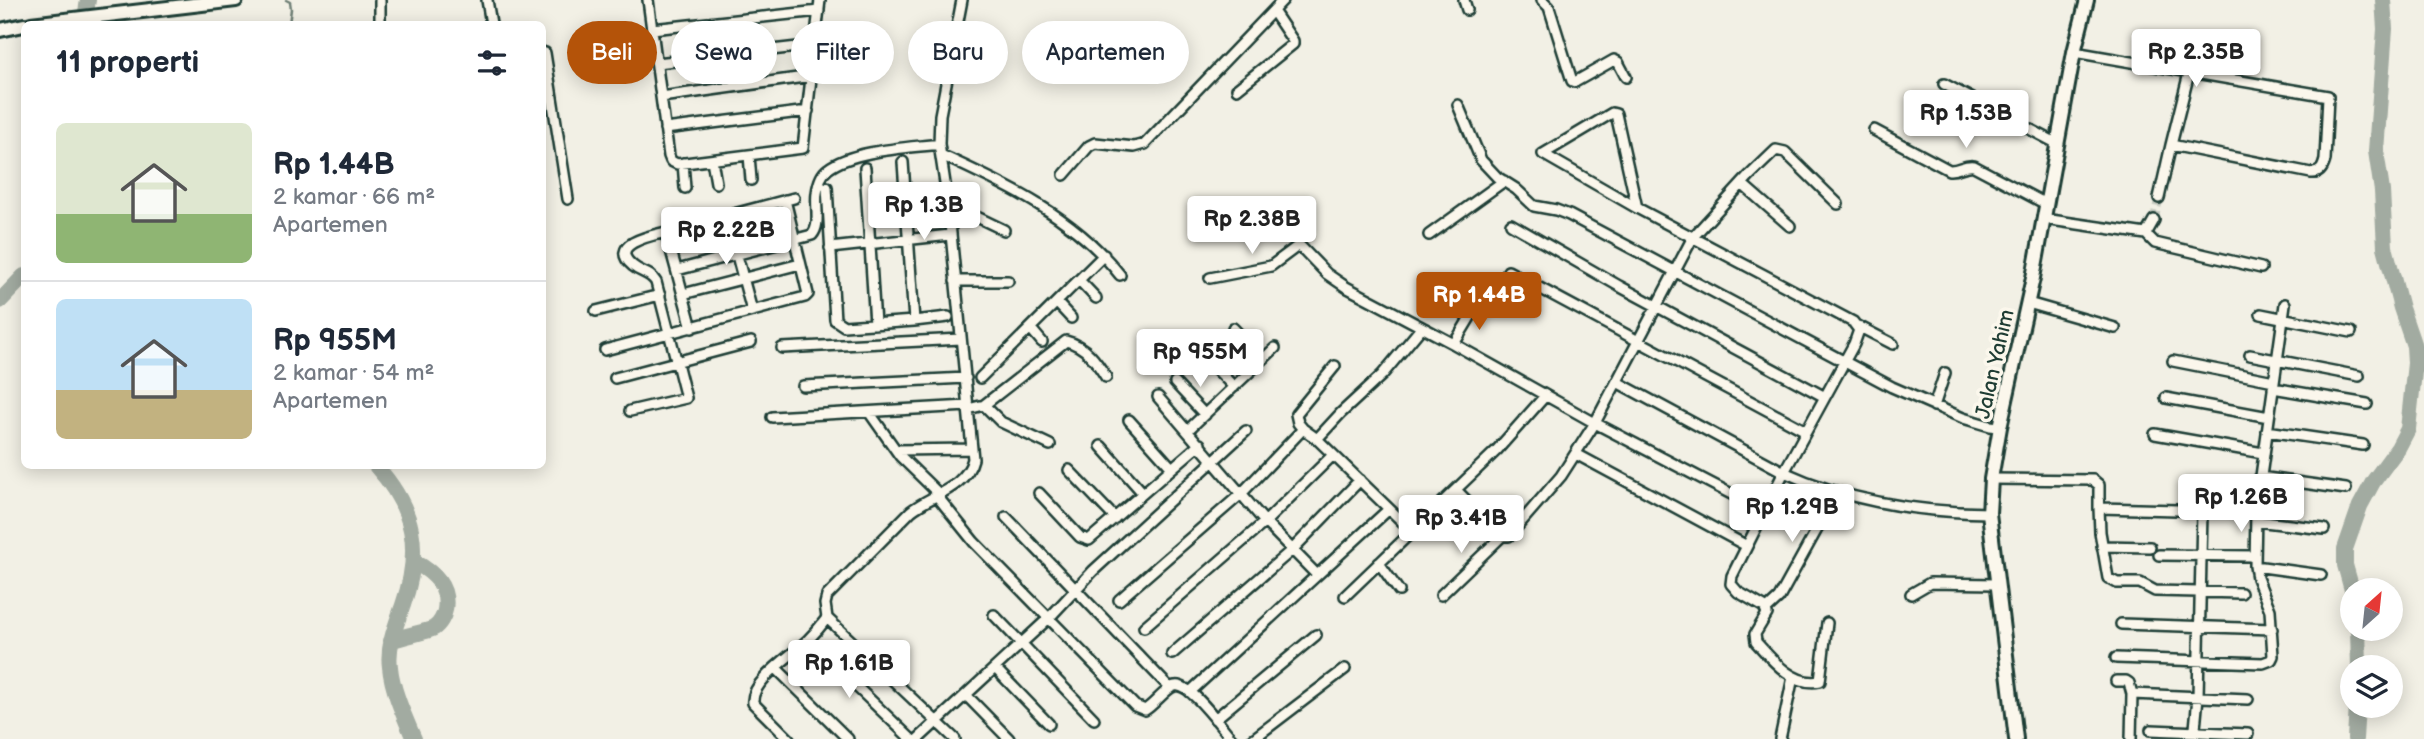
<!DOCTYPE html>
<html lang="id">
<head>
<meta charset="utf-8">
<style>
	:root { --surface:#fff; --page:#f6f6f7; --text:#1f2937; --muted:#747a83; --line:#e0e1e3; --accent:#b45309 }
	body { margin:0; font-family:"Balsamiq Sans",sans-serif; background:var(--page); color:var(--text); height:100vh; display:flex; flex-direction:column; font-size:26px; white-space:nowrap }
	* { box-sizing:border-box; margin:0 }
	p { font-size:23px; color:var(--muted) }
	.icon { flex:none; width:38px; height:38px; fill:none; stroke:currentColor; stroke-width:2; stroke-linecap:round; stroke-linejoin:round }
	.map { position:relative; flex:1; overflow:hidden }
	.panel { position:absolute; left:21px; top:21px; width:525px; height:448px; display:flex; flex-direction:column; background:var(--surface); border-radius:10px; box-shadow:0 4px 18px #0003 }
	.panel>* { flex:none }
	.hud { position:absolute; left:567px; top:21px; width:665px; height:63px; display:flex; gap:14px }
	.needle { width:46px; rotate:27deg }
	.tools { position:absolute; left:2340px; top:578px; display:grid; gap:14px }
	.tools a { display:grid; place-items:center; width:63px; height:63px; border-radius:50%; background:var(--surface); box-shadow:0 4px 18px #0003; font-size:35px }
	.price { position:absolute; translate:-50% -60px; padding:0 16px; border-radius:7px; background:#fff; color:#222; font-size:23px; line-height:46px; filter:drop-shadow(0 2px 4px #0008) }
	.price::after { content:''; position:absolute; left:50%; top:42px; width:21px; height:16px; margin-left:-10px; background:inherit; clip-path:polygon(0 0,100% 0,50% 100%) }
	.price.current { background:var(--accent); color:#fff }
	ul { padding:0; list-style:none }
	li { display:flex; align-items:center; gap:21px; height:175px; padding:0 35px }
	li+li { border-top:2px solid var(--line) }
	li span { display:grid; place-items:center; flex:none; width:196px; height:140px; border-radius:10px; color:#555 }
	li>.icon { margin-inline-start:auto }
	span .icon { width:84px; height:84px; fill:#fffc; stroke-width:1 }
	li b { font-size:30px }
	h2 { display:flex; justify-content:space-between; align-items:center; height:84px; padding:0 35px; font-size:30px }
	.chip { padding:0 24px; border-radius:32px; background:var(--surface); box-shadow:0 4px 18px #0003; font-size:24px; line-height:63px }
	.chip.current { background:var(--accent); color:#fff }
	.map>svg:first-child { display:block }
</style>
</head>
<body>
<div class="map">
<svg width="2424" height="739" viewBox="0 0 2424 739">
	<rect width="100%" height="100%" fill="#f2f0e5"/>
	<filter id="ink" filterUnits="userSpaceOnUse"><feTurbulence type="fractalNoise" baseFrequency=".0143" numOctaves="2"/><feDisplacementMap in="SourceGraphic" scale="14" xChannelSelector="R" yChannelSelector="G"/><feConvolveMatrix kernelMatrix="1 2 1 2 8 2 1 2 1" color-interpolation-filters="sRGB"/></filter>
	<g filter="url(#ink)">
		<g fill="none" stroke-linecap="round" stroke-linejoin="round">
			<path stroke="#6e7f75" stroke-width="2.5" d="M 286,0 L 290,2 L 291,9 L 289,24"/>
			<path stroke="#a2aba1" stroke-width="16" d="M 84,24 L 88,0
				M 0,301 L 24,276
				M 376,466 C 415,509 422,550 403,605 C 396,625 387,646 390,667 C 392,690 405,718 414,739
				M 2352,590 L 2345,565 L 2345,549 L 2360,506 L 2373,482 L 2398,448 L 2408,429 L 2415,363 L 2414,346 L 2401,308 L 2385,247 L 2382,191 L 2376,151 L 2385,29 L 2383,0
				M 2358,628 L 2359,667
				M 391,641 C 401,636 428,632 434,628 C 440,624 444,616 445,610 C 449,586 434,573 415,562
				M 2355,739 L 2357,705"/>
			<path stroke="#c8ccc2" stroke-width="9" stroke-dasharray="9 4.5" stroke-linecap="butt" d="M 2154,220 L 2159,198"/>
			<g stroke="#1f3d34" stroke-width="14">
				<path id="street" d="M 380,0 L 380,24
					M 487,0 L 491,24
					M 648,0 L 669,156 L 671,161 L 677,164 L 803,148 L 820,0
					M 1464,0 L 1467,10
					M 1542,0 L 1549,7 L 1572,81 L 1575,82 L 1614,60 L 1618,62 L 1626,77
					M 652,29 L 819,11
					M 542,52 L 545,53 L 568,199
					M 2074,52 L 2328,96 L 2325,160 C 2323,168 2320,174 2311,173 L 2171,145 L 2189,73
					M 657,63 L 815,45
					M 1944,84 L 2058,144
					M 1237,89 L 1293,44 L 1293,41 L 1273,11
					M 661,97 L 812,76
					M 1458,105 L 1481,160 L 1497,177 L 1516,189 L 1534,206 L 1556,210 L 1569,215 L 1892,387 L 1963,418 L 1990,426 L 2000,427
					M 665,129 L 808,111
					M 1874,130 L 1949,170 C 1958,171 1965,164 1974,166 L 2046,204
					M 749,155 L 751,180
					M 941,155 C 1007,185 1075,217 1120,275
					M 712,160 L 716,183
					M 903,162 L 914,321 L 948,317
					M 683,163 L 685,188
					M 865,168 L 875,324
					M 1064,175 L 1089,146 L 1095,143 L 1134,147 L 1145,144 L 1283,0
					M 1742,184 L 1790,226
					M 827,187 L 835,320 L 844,326 L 914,321
					M 2159,198 L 2171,145
					M 948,203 L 1004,230
					M 726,215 L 752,311
					M 2044,219 L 2146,234 L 2154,220
					M 1511,224 L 1619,286 L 1825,397
					M 2146,234 L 2155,243 L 2261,268
					M 1429,235 L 1504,181
					M 830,248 L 950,235
					M 677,270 L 812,235 C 821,225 815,207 817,193 C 818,185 821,174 828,169 C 853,150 908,148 939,144
					M 1508,271 L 1806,431
					M 1210,278 L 1271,266 L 1299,245 L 1327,274 L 1346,287 L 1454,344 L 1595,423 L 1561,476 L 1509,536 L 1502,536 L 1456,490
					M 1079,280 L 1096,298
					M 955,281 L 1008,281
					M 683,294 L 800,264
					M 1057,303 L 1071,318
					M 2028,303 L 2115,328
					M 596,311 L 660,295
					M 2261,314 L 2351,332
					M 1858,326 L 1893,344
					M 692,328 L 666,232 L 794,198
					M 1233,328 L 1263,359
					M 1031,329 L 1042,342
					M 1454,344 L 1478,304
					M 782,348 L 961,339
					M 605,350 L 805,297 L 808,294 L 785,200
					M 1198,350 L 1234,387
					M 2250,355 L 2359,376
					M 2173,361 L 2274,381
					M 615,378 L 751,342
					M 980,378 L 1104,255
					M 1617,382 L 1784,472 L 1854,344 L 1859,330 L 1853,322 L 1637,208 L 1543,154 L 1612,113 L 1616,114 L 1637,208
					M 1175,383 L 1205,415
					M 803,386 L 966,378
					M 2273,388 L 2367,404
					M 1158,397 L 1265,522 L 1317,575
					M 2166,398 L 2269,417
					M 984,405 L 1001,422 L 1050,445
					M 1934,406 L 1945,373
					M 968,409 L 984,405 L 1066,341 C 1086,346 1096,361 1106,377
					M 630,411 L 686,398 L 656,282 C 650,272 641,273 633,266 C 606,244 653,235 666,232
					M 869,412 L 900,456 L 940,495
					M 772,417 L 968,406
					M 1129,420 L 1172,468
					M 1303,429 L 1298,423 L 1296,414 L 1335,366
					M 1188,430 L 1275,348
					M 2267,431 L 2363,445
					M 2155,434 L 2263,453
					M 1317,439 L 1341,413 L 1382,375 L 1422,327
					M 1101,446 L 1143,493
					M 896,450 L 972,449
					M 1576,454 L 1747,546
					M 1069,470 L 1115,518
					M 2260,477 L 2346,489
					M 1991,479 L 2093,480 L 2099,485 L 2099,508 L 2256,512 L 2285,304
					M 1039,493 L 1080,537 L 1089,540 L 1200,444
					M 937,496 L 974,542 L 1135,706 L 1145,710 C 1154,705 1167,687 1175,686 C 1190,682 1222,728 1232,739
					M 2099,508 L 2100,532 L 2108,578 L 2117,583 L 2140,583 L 2155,591 L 2241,593
					M 1764,511 L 1595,423 L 1693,237 L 1749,176 L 1776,150 L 1785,152 L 1838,204
					M 1006,517 L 1170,688
					M 2256,521 L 2324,529
					M 2102,546 L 2150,547
					M 2159,555 L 2255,556
					M 1379,563 L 1399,591
					M 2255,566 L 2321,575
					M 1911,594 L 1930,583 L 1996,584
					M 1441,595 L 1502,536
					M 1345,596 L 1497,450 L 1545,396
					M 1119,600 L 1241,494 L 1303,429 L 1317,439 L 1412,531
					M 1766,610 L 1779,598 L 1837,493
					M 994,615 L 1094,719
					M 1827,623 L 1820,681 C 1794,687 1772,660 1756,642 L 1755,634 L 1767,614 L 1764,607 L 1738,592 L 1731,584 L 1732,576 L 1784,472 C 1847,501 1920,512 1989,513
					M 2121,624 L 2272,629
					M 1144,627 L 1265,522 L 1333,455
					M 808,640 L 911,739
					M 1172,654 L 1292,550 L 1360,480
					M 2116,658 L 2263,663 L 2271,660 L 2273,656 L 2270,610 L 2257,578 L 2255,566 L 2256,512
					M 776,668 L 848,739
					M 995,668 L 1049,724
					M 2116,681 L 2126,681 L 2129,683 L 2132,694 L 2131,739
					M 1190,692 L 1389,509
					M 2132,694 L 2248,699
					M 966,695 L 1009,739
					M 1215,719 L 1316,635
					M 2151,730 L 2248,734
					M 789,739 L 753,703 C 750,681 794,654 808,640 C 815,633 821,626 827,618
					M 918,739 L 1050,617 L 1093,571 L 1246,431
					M 955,739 L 827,618 L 825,604 L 827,596 L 911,511 C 931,495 966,488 973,459 L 948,203 L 939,144 L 940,115 L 962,0
					M 1253,739 L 1345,669
					M 1780,739 L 1793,677
					M 2194,739 L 2198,697 L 2202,512"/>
			</g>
			<g stroke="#1f3d34" stroke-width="18">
				<path id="secondary" d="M 31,24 L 236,0
					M 0,30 L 24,25
					M 2016,739 L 1989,513 L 1991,479 L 2000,427 L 2033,278 L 2074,52 L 2087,0"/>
			</g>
			<use href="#street" stroke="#fbf7ec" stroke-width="9"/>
			<use href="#secondary" stroke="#fbf7ec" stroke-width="12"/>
		</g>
	</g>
	<g text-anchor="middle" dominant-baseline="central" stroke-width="7" stroke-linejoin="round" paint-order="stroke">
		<g font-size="21" fill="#1f3d34" stroke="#fbf7ec">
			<text transform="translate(1995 364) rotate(-77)">Jalan Yahim</text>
		</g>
	</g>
</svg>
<div class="tools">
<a><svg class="needle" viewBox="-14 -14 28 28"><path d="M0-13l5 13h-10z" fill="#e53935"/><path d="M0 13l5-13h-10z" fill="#747a83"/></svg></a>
<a><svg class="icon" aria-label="layers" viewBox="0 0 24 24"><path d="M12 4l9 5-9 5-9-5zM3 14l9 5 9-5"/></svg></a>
</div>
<b class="price" style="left:2196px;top:89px">Rp 2.35B</b>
<b class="price" style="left:1966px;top:150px">Rp 1.53B</b>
<b class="price" style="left:924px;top:242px">Rp 1.3B</b>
<b class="price" style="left:1252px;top:256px">Rp 2.38B</b>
<b class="price" style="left:726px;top:267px">Rp 2.22B</b>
<b class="price current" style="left:1479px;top:332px">Rp 1.44B</b>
<b class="price" style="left:1200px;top:389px">Rp 955M</b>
<b class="price" style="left:2241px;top:534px">Rp 1.26B</b>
<b class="price" style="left:1792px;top:544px">Rp 1.29B</b>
<b class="price" style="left:1461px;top:555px">Rp 3.41B</b>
<b class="price" style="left:849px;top:700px">Rp 1.61B</b>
<div class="hud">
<a class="chip current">Beli</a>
<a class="chip">Sewa</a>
<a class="chip">Filter</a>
<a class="chip">Baru</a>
<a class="chip">Apartemen</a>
</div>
<section class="panel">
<h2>11 properti<svg class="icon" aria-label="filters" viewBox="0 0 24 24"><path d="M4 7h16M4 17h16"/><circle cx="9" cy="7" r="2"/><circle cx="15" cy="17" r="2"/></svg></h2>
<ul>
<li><span style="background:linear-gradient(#dfe7d0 65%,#8fb573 0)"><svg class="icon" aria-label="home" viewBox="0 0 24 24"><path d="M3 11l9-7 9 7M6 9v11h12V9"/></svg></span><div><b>Rp 1.44B</b><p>2 kamar · 66 m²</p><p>Apartemen</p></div></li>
<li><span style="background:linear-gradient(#bfe0f5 65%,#c2b280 0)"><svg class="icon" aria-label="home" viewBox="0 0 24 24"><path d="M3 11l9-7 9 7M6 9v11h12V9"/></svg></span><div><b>Rp 955M</b><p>2 kamar · 54 m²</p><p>Apartemen</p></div></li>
</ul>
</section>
</div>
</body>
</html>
